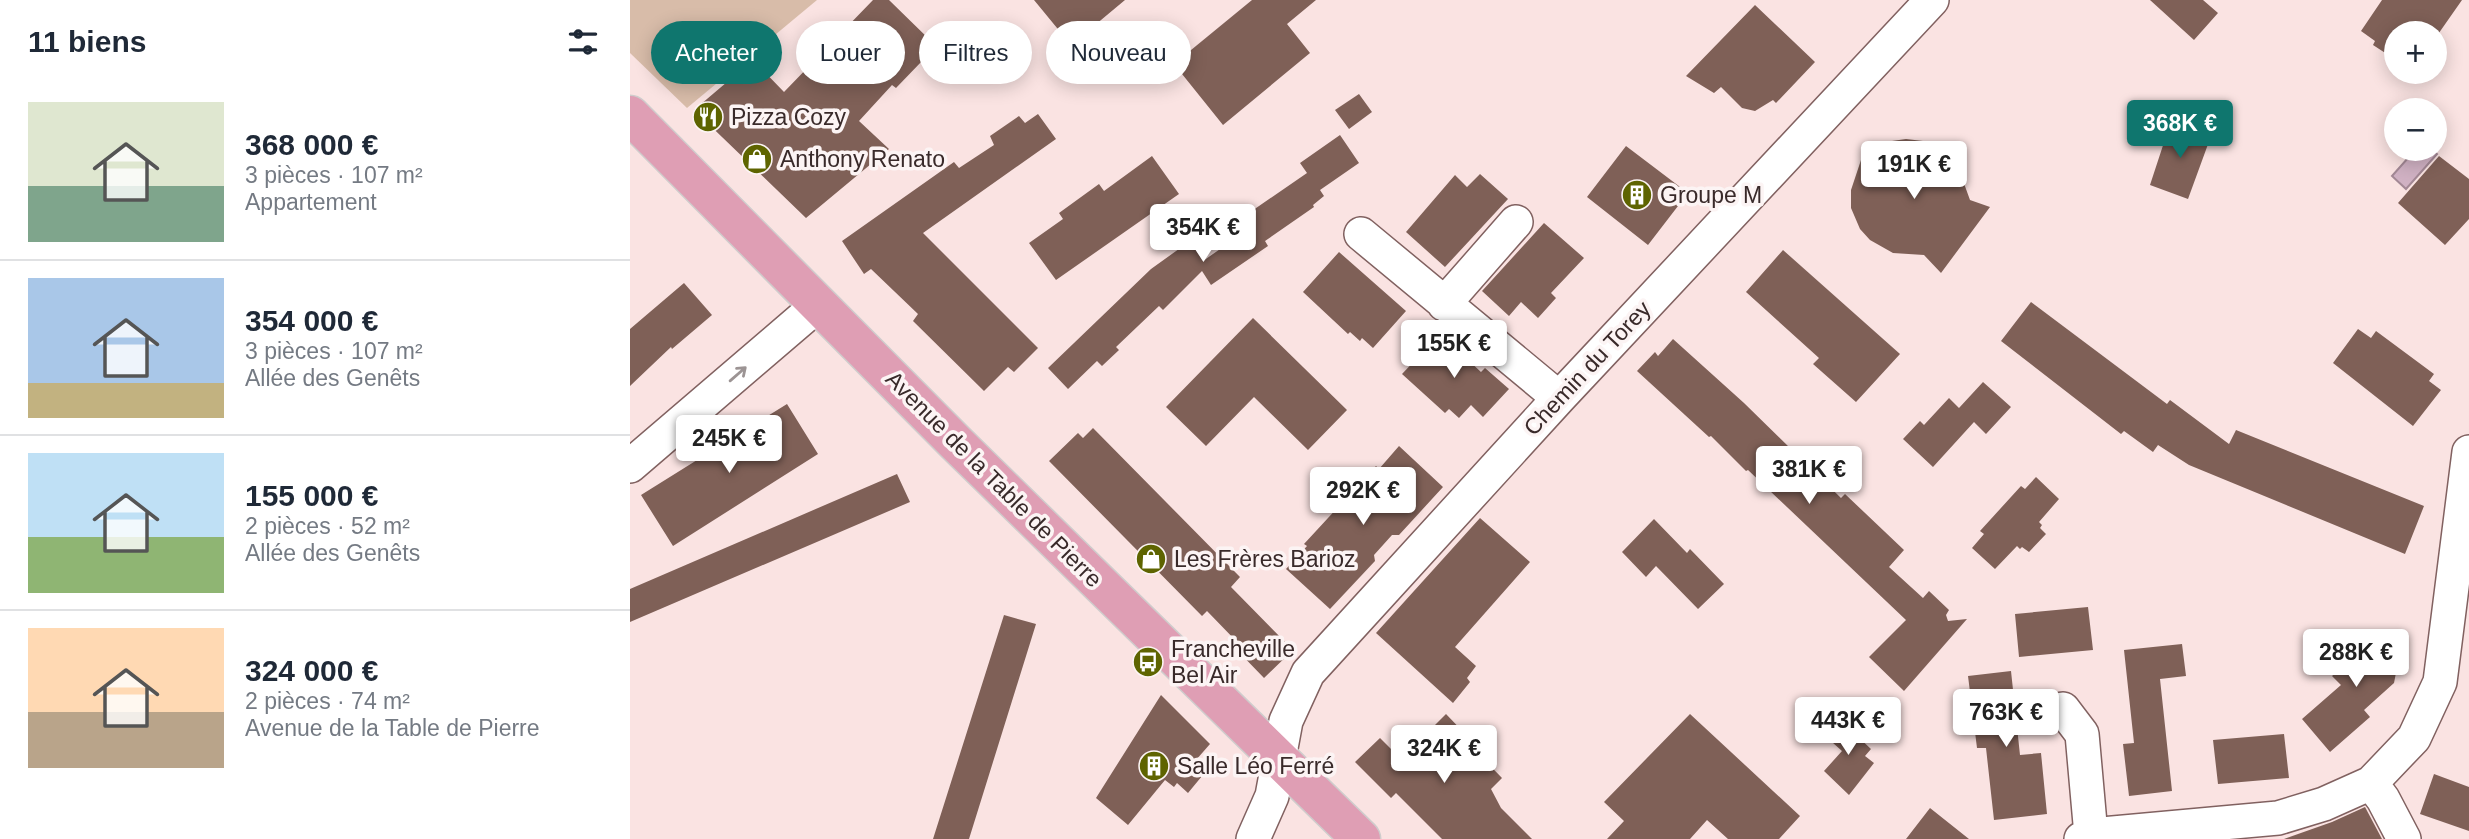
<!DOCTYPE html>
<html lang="fr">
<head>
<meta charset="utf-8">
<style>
	:root { --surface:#fff; --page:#f6f6f7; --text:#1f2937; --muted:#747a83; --line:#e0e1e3; --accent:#0f766e }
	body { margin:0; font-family:Arial,sans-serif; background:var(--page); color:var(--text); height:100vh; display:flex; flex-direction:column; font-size:26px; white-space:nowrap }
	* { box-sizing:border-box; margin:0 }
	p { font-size:23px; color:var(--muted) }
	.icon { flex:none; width:38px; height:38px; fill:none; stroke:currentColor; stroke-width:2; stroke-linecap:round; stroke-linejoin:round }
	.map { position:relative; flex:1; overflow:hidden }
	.details { display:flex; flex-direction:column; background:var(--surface); width:630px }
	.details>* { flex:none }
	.guide { position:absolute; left:21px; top:21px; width:665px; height:63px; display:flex; gap:14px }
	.buttons { position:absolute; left:1754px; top:21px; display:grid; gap:14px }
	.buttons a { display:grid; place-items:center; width:63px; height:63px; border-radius:50%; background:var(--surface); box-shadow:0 4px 18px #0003; font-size:35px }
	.price { position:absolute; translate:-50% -60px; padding:0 16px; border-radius:7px; background:#fff; color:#222; font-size:23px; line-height:46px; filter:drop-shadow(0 2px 4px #0008) }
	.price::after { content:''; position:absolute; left:50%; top:42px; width:21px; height:16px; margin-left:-10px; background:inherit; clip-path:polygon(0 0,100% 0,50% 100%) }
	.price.selected { background:var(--accent); color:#fff }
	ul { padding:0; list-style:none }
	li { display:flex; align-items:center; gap:21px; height:175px; padding:0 28px }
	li+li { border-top:2px solid var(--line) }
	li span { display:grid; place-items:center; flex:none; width:196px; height:140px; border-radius:0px; color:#555 }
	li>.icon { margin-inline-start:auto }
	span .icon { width:84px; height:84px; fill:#fffc; stroke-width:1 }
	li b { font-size:30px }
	h2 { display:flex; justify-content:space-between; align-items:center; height:84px; padding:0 28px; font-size:30px }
	.tag { padding:0 24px; border-radius:32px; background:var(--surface); box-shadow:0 4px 18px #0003; font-size:24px; line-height:63px }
	.tag.selected { background:var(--accent); color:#fff }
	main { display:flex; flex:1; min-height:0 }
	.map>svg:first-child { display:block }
</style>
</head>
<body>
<main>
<section class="details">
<h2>11 biens<svg class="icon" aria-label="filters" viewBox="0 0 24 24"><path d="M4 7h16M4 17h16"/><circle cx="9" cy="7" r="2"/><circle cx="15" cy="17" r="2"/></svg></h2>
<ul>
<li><span style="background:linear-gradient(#dfe7d0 60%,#7fa58c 0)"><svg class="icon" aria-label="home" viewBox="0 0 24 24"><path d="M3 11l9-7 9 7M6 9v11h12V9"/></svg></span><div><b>368 000 €</b><p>3 pièces · 107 m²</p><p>Appartement</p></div></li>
<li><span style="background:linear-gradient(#a9c7e8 75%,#c2b280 0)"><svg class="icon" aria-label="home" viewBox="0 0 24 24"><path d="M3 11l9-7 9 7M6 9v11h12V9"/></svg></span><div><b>354 000 €</b><p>3 pièces · 107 m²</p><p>Allée des Genêts</p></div></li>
<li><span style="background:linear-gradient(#bfe0f5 60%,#8fb573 0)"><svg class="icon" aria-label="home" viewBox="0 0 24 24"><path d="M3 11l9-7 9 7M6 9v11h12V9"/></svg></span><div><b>155 000 €</b><p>2 pièces · 52 m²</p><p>Allée des Genêts</p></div></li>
<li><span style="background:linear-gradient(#ffd9b3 60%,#b9a48a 0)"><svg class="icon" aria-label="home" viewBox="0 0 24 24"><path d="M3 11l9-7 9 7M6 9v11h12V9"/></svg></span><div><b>324 000 €</b><p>2 pièces · 74 m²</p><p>Avenue de la Table de Pierre</p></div></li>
</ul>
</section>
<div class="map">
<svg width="1839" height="839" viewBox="0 0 1839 839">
	<rect width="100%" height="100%" fill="#fae3e2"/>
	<path fill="#d8bca9" d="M 0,0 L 187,0 L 57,108 L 0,53 Z"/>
	<path fill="#d0b1c3" stroke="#a38895" stroke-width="2" d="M 1786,149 L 1801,149 L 1807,154 L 1776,189 L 1762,176 Z"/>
	<path fill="#7f6057" d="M 243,0 L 259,0 L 303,43 L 290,57 L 293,60 L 266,88 L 262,85 L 229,121 L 259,149 L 176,218 L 64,110 L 123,60 L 154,92 Z
		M 404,0 L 495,0 L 441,45 Z
		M 622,0 L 686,0 L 657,24 L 680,53 L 593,125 L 544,64 Z
		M 1520,0 L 1573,0 L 1588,13 L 1564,40 Z
		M 1752,0 L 1832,0 L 1804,40 L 1804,33 L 1766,33 L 1766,60 L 1743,45 L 1745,41 L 1731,31 Z
		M 1125,5 L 1185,62 L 1146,103 L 1143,100 L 1125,111 L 1112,108 L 1091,87 L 1084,93 L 1056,76 Z
		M 729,94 L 742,112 L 719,129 L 705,110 Z
		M 408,114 L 426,139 L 293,233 L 408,348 L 384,372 L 378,367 L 354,391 L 283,321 L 288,314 L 241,269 L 234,274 L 212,241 L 324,162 L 329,168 L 364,145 L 360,136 L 389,116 L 395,123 Z
		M 1541,121 L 1581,136 L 1558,199 L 1520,185 Z
		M 710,135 L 729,163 L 690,190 L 694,196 L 683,205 L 684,207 L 635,241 L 638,246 L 581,285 L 572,271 L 533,310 L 529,306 L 486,347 L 489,350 L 472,366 L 467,361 L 438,389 L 418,368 L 521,269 L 560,241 L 573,261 L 623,226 L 616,215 L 677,173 L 670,163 Z
		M 1276,139 L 1293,141 L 1314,152 L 1328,167 L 1340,200 L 1360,207 L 1311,273 L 1294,255 L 1263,253 L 1240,240 L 1230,229 L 1221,208 L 1221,190 L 1231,160 L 1248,147 L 1262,141 Z
		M 996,146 L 1058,193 L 1018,245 L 957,197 Z
		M 522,156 L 549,194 L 426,280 L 399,243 L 433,219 L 429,213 L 469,184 L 474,191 Z
		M 1809,156 L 1839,179 L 1839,219 L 1815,245 L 1768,203 Z
		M 850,174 L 878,199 L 815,267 L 776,232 L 825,175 L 837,187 Z
		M 914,223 L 954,258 L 921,293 L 926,298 L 908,318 L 891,302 L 879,316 L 852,291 Z
		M 1153,250 L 1270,354 L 1226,402 L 1183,364 L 1189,358 L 1116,292 Z
		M 709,252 L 776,311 L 743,348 L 732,338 L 730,341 L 720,332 L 718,334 L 673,292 Z
		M 54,283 L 82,315 L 42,349 L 41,347 L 0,386 L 0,329 Z
		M 1401,302 L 1537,404 L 1540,400 L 1599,444 L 1606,430 L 1794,506 L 1775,554 L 1559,465 L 1528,445 L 1523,452 L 1494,431 L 1491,434 L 1371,341 Z
		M 623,318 L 717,410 L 678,450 L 624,397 L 576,446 L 536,407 Z
		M 1728,329 L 1741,338 L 1746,331 L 1804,374 L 1799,381 L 1811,390 L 1783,426 L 1703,363 Z
		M 810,334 L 851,372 L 855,368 L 879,389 L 853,417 L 841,405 L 829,418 L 819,409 L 815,413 L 772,374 Z
		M 1043,339 L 1114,403 L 1211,498 L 1215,494 L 1274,550 L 1259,567 L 1293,598 L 1299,591 L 1319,610 L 1316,615 L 1318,621 L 1337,619 L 1274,691 L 1239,657 L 1276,620 L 1118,470 L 1116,471 L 1081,436 L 1079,437 L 1007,371 L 1025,352 L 1028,356 Z
		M 1353,382 L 1381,407 L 1356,434 L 1344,422 L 1303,467 L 1273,439 L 1290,421 L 1294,425 L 1319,398 L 1329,408 Z
		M 157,404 L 188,454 L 43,546 L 11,495 Z
		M 463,428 L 610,577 L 601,587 L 663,650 L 634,678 L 605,648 L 609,644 L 577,611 L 572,616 L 419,461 L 448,433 L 453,438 Z
		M 769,446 L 813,487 L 769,535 L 762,535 L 744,555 L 745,561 L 700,609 L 656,569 L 677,546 L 674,544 L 746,466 L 749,469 Z
		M 267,474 L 280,502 L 0,622 L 0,589 Z
		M 1406,477 L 1429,499 L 1409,522 L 1412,525 L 1410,528 L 1416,534 L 1399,552 L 1392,547 L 1390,549 L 1387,546 L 1365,569 L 1342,548 L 1354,534 L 1350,531 L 1391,486 L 1395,489 Z
		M 850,518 L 900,562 L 825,647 L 846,666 L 837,678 L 840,682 L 823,703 L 746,633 Z
		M 1024,519 L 1057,553 L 1060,549 L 1094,584 L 1068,609 L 1026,566 L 1016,577 L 992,552 Z
		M 1458,607 L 1463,650 L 1389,657 L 1385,614 Z
		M 374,615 L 406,624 L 339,839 L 303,839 Z
		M 1732,630 L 1773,637 L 1764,683 L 1734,710 L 1740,717 L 1700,752 L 1672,719 L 1711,685 L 1702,676 L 1728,653 Z
		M 1552,644 L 1556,676 L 1530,679 L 1542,791 L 1499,796 L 1493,744 L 1504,743 L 1494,650 Z
		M 1381,671 L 1390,755 L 1411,753 L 1417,814 L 1364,820 L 1356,748 L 1347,748 L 1338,676 Z
		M 531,695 L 580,744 L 566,760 L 577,770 L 558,793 L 547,783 L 544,787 L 535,780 L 498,825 L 466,798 Z
		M 816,714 L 840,739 L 837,742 L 872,778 L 861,789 L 871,808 L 902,839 L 812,839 L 766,793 L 761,798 L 725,762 L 750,738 L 771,759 Z
		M 1060,714 L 1170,816 L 1149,839 L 1098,839 L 1077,820 L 1060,839 L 977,839 L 994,821 L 974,802 Z
		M 1208,718 L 1241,749 L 1235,756 L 1244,763 L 1219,795 L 1194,771 L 1212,751 L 1193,734 Z
		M 1654,734 L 1659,778 L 1588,784 L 1583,740 Z
		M 1804,774 L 1839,787 L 1839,831 L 1790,814 Z
		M 1735,807 L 1752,839 L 1654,839 L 1702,822 Z
		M 1300,808 L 1339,839 L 1276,839 Z"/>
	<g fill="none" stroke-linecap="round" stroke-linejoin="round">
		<g stroke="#816160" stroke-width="36">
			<path id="minor" d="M 731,234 L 929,398
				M 814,304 L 886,222
				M 0,466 L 189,304
				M 1433,709 L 1452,734 L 1461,835
				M 1741,783 L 1753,799 L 1774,839
				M 623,839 L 642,796 L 656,721 L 678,673 L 929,398 L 1302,0
				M 1451,839 L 1461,835 L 1648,818 L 1694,804 L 1741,783 L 1784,738 L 1810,682 L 1839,452"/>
		</g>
		<g stroke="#cfcccc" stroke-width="41">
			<path id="major" d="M 0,115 L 325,442 L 731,839"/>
		</g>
		<use href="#minor" stroke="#fff" stroke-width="33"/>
		<use href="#major" stroke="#df9eb4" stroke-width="38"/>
	</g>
	<defs><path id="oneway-shaft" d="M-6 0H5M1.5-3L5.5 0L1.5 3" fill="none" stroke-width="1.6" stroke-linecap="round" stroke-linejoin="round" transform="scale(1.75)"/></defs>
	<use stroke="#9c9494" href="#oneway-shaft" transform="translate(108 374) rotate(-41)"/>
	<defs>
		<g id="restaurant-disc" transform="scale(1.575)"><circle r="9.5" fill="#5e6400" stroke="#fcf4f4"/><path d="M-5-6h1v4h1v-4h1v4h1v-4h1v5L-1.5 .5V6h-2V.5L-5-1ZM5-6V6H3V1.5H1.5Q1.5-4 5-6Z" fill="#fff"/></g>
		<g id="shop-disc" transform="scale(1.575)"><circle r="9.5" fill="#5e6400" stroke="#fcf4f4"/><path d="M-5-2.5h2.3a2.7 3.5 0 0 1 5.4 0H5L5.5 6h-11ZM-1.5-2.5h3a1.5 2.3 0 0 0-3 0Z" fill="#fff"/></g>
		<g id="building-disc" transform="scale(1.575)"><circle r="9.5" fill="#5e6400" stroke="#fcf4f4"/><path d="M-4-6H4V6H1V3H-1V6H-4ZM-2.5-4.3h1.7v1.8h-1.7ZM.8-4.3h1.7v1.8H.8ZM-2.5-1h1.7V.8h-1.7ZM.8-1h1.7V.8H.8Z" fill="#fff"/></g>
		<g id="bus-disc" transform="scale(1.575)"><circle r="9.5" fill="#5e6400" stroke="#fcf4f4"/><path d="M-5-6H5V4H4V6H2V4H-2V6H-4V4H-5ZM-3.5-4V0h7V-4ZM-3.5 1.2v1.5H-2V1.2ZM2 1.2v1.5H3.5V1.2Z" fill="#fff"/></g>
	</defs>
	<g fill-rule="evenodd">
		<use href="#restaurant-disc" x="78" y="117"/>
		<use href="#shop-disc" x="127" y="159"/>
		<use href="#building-disc" x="1007" y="195"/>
		<use href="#shop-disc" x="521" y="559"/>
		<use href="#bus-disc" x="518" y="662"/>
		<use href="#building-disc" x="524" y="766"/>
	</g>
	<g text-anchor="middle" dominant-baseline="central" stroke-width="7" stroke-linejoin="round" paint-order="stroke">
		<g font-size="23" fill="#392a2a" stroke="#fcf4f4" text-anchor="start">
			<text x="101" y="117">Pizza Cozy</text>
			<text x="150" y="159">Anthony Renato</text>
			<text x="1030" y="195">Groupe M</text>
			<text x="544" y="559">Les Frères Barioz</text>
			<text x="541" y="649">Francheville<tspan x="541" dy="26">Bel Air</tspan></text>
			<text x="547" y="766">Salle Léo Ferré</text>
		</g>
		<g font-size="23" fill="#392a2a" stroke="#fcf4f4">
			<text transform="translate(957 368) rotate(-47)">Chemin du Torey</text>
			<text transform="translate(364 479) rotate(45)">Avenue de la Table de Pierre</text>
		</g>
	</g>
</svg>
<div class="buttons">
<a>+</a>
<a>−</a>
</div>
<b class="price selected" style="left:1550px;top:160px">368K €</b>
<b class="price" style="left:1284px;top:201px">191K €</b>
<b class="price" style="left:573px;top:264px">354K €</b>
<b class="price" style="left:824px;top:380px">155K €</b>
<b class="price" style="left:99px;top:475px">245K €</b>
<b class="price" style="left:1179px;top:506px">381K €</b>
<b class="price" style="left:733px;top:527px">292K €</b>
<b class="price" style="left:1726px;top:689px">288K €</b>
<b class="price" style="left:1376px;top:749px">763K €</b>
<b class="price" style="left:1218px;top:757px">443K €</b>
<b class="price" style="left:814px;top:785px">324K €</b>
<div class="guide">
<a class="tag selected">Acheter</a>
<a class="tag">Louer</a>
<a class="tag">Filtres</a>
<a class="tag">Nouveau</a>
</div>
</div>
</main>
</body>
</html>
